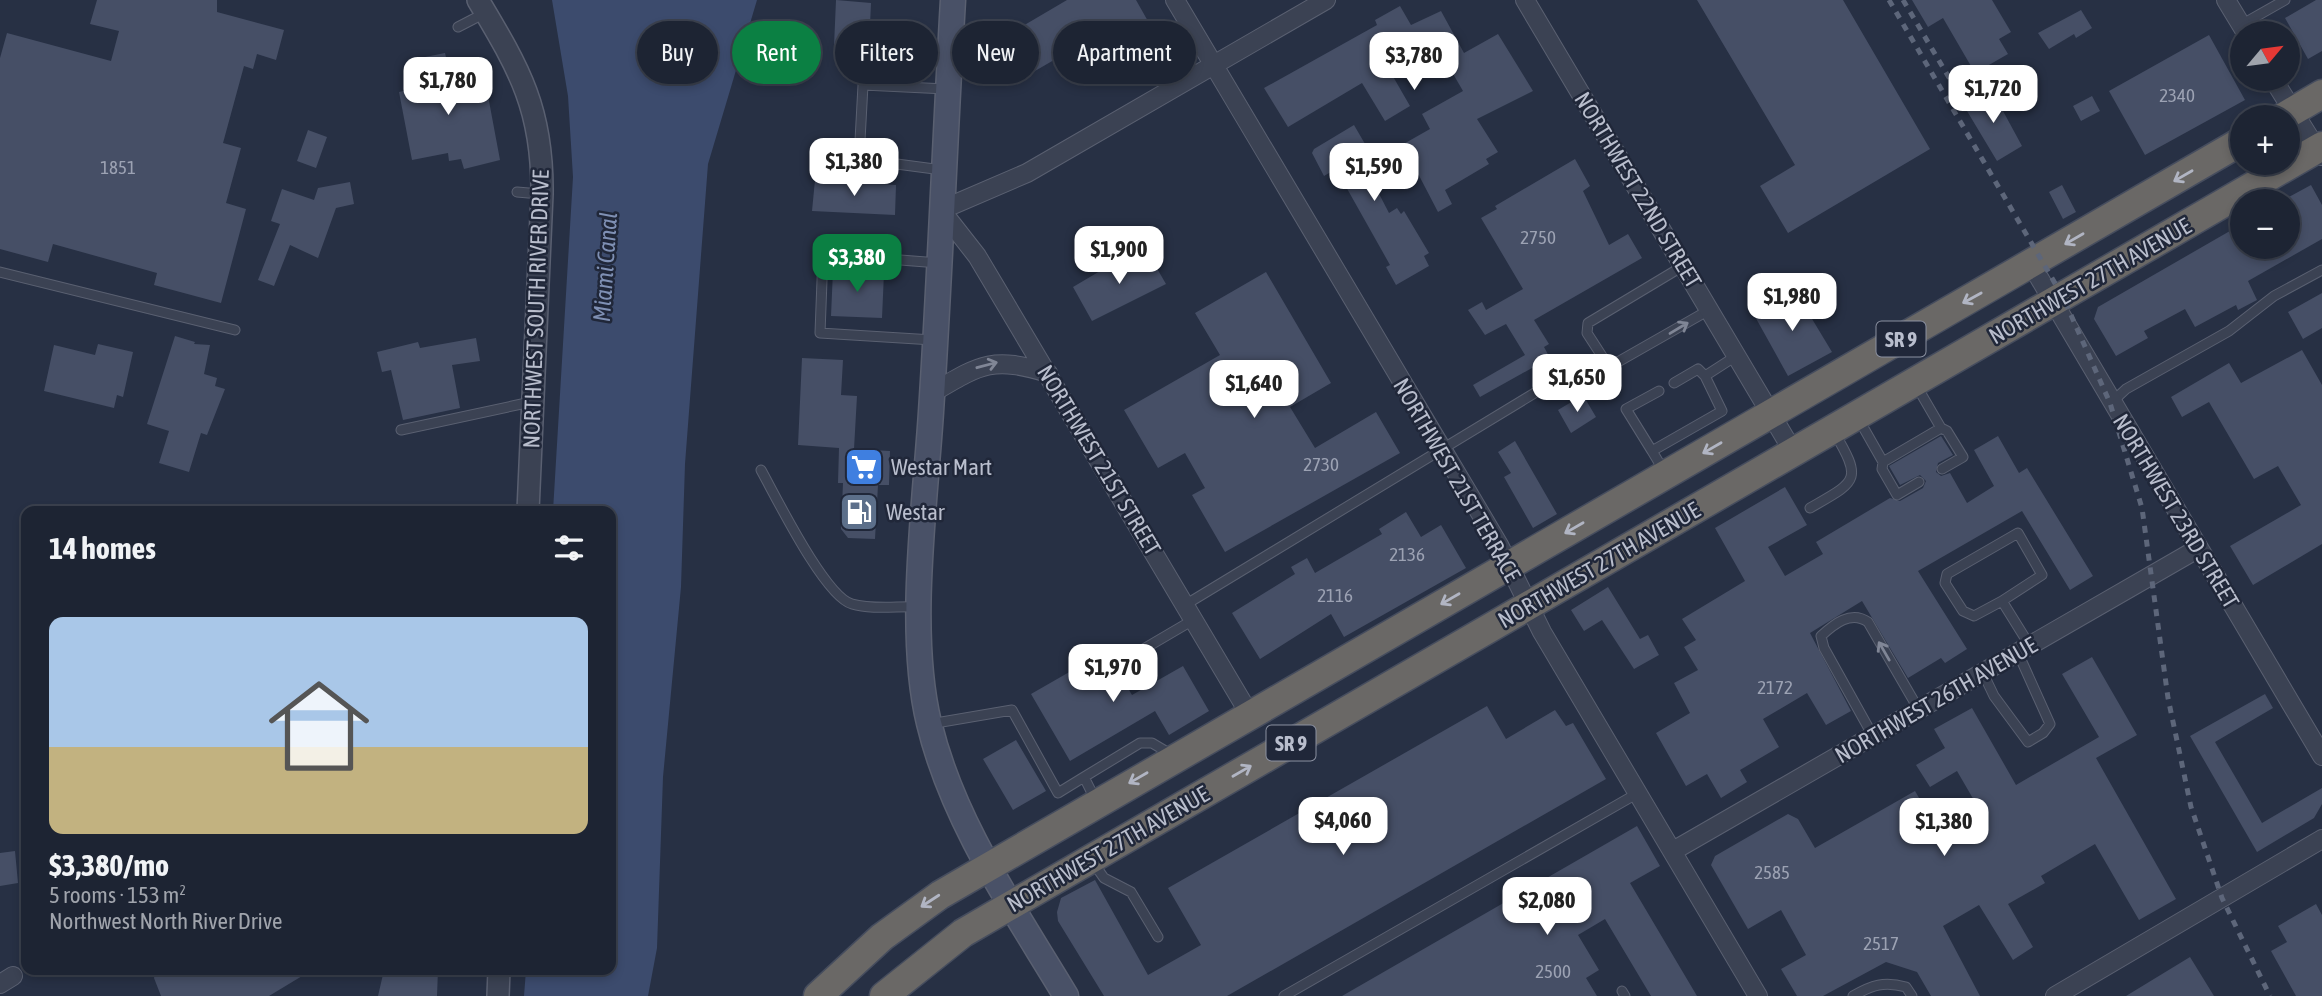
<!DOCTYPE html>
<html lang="en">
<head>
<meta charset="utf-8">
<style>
	:root { --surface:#1d2433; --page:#252c3b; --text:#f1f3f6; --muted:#a0a4ac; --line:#3b414e; --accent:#0b8043 }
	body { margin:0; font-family:"Asap Condensed",sans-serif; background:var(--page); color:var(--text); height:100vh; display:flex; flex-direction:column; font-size:26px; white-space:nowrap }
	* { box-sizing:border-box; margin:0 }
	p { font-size:23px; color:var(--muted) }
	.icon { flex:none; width:38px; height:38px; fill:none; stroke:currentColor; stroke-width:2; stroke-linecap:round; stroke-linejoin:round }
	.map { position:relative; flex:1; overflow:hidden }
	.panel { position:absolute; left:21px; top:506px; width:595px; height:469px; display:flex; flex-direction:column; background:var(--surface); border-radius:14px; box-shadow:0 4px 10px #0003,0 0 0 2px var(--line) }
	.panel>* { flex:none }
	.top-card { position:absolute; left:637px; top:21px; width:665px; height:63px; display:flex; gap:14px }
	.needle { width:46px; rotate:61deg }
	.buttons { position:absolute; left:2230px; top:21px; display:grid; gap:14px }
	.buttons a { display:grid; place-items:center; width:70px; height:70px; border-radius:50%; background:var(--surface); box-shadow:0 4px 10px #0003,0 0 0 2px var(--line); font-size:35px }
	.price { position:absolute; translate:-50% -60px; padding:0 16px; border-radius:14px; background:#fff; color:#222; font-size:23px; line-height:46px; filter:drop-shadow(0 2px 4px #0008) }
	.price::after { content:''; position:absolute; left:50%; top:42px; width:21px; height:16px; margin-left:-10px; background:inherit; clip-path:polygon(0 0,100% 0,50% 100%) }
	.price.active { background:var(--accent); color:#fff }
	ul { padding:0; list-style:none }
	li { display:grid; align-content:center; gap:14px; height:371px; padding:0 28px }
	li+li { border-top:2px solid var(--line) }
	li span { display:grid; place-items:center; height:217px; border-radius:14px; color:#555 }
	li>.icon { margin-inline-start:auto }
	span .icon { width:126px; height:126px; fill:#fffc; stroke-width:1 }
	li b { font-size:30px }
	h2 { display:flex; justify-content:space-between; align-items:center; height:84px; padding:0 28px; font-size:30px }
	.chip { padding:0 24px; border-radius:32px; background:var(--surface); box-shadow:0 4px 10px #0003,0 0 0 2px var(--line); font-size:24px; line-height:63px }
	.chip.active { background:var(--accent); color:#fff }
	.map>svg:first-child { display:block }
</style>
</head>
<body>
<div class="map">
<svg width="2322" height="996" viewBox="0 0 2322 996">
	<rect width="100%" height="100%" fill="#273044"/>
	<path fill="#3c4b6d" d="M 552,0 L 757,0 L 708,164 L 685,464 L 681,587 L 663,777 L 657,948 L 648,996 L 524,996 L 526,970 L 611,970 L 611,511 L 553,511 L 573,177 L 568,96 Z"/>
	<path fill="#464f66" d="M 97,0 L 217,0 L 217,12 L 284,30 L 276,60 L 257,54 L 253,69 L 244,66 L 223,143 L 241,148 L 226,203 L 246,209 L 221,303 L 154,285 L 157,273 L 53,244 L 48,262 L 0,249 L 0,58 L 7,33 L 111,61 L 119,31 L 90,24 Z
		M 836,0 L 871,3 L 870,25 L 904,27 L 903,50 L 834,46 Z
		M 1067,0 L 1136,0 L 1166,53 L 1129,74 L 1104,31 L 1011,85 L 1001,66 L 1018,56 L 1006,36 Z
		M 1697,0 L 1843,0 L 1930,149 L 1788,233 L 1760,186 L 1795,165 Z
		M 1912,0 L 1992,0 L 2011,32 L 1999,39 L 2008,54 L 1975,73 L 1943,18 L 1928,27 Z
		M 2316,0 L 2322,0 L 2322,51 L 2308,59 L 2285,18 Z
		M 1400,6 L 1411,25 L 1441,11 L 1464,53 L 1498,34 L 1533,91 L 1477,119 L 1498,152 L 1486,159 L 1489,164 L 1445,190 L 1452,204 L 1438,212 L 1413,164 L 1411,165 L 1400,146 L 1430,129 L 1422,114 L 1463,91 L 1445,60 L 1441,62 L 1434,50 L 1391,73 L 1410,106 L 1385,121 L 1362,83 L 1288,127 L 1264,88 L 1377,25 L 1375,20 Z
		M 2081,10 L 2092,28 L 2076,38 L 2074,34 L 2049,49 L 2038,33 Z
		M 2209,35 L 2245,100 L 2145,155 L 2109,91 Z
		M 445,53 L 454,91 L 486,85 L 500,160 L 464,169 L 461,159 L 449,161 L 448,153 L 412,160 L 399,92 L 420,87 L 415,59 Z
		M 1991,89 L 2022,146 L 1997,161 L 1964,106 Z
		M 2092,96 L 2100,111 L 2081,121 L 2073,106 Z
		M 1354,125 L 1386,180 L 1375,186 L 1389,213 L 1397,208 L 1401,214 L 1404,211 L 1429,253 L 1424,256 L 1429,266 L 1396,285 L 1386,267 L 1390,265 L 1336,169 L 1324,176 L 1312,153 L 1314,149 Z
		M 308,130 L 327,137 L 316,168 L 297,161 Z
		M 1575,159 L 1590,186 L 1583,191 L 1609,245 L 1628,234 L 1642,258 L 1534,320 L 1549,344 L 1544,347 L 1550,358 L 1480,397 L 1473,385 L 1525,355 L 1506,324 L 1485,335 L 1468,310 L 1482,302 L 1486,310 L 1523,289 L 1481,218 L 1497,209 L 1495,206 Z
		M 815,180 L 896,185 L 895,215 L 812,211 Z
		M 350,182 L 354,204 L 336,208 L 318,258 L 290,245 L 274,286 L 258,280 L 280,224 L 271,221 L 282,189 L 314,200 L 318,188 Z
		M 2062,185 L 2076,212 L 2063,219 L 2049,192 Z
		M 2311,185 L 2322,205 L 2322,239 L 2248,281 L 2257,300 L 2238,310 L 2236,305 L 2195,327 L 2185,309 L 2144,331 L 2148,338 L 2116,356 L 2094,319 L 2098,307 L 2242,224 L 2242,247 L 2287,247 L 2287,198 Z
		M 1148,253 L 1166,284 L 1092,321 L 1073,287 L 1117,261 L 1131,257 L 1133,262 Z
		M 833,270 L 884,273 L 882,318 L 831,316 Z
		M 1266,272 L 1331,383 L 1290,407 L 1315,448 L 1376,412 L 1400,453 L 1225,552 L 1192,495 L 1205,488 L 1185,453 L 1158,468 L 1124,410 L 1220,355 L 1195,313 Z
		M 1794,289 L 1832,352 L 1788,376 L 1753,313 Z
		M 2322,293 L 2322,328 L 2303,339 L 2288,312 Z
		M 175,336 L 195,342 L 194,344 L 210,345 L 204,374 L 217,378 L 215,386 L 225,389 L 207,435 L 201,433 L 189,472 L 159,463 L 169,431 L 147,424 Z
		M 476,338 L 480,361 L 452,365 L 460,408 L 403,420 L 391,370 L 382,372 L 377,352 L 418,342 L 420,348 Z
		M 98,344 L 133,352 L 123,397 L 117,395 L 114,408 L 44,391 L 54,345 L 95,355 Z
		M 2302,350 L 2322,385 L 2322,544 L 2253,585 L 2230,546 L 2301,505 L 2278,466 L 2254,479 L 2209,402 L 2182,417 L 2171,397 L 2229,363 L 2241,383 Z
		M 802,358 L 843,360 L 841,395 L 857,396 L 854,449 L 890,451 L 889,485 L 878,485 L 875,539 L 848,538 L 841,529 L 843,483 L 838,483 L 839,448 L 798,445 Z
		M 1583,395 L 1596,417 L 1571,433 L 1558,410 Z
		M 1941,436 L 1953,455 L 1938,463 L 1936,472 L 1941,476 L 1950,473 L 1967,503 L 1994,486 L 1974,450 L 1998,436 L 2019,473 L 2027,468 L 2093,576 L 2070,590 L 2022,511 L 1918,571 L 1967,649 L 1945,663 L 1941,658 L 1908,678 L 1862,601 L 1810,633 L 1851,711 L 1826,725 L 1807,693 L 1763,719 L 1779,747 L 1740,770 L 1747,782 L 1721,798 L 1707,774 L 1686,786 L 1656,733 L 1690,713 L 1674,683 L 1698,670 L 1684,647 L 1696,640 L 1682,619 L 1745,581 L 1715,528 L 1785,487 L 1807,525 L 1768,547 L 1785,576 L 1823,554 L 1816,542 L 1890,498 L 1900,501 L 1923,488 L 1926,481 L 1920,475 L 1900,485 L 1889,466 Z
		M 1515,441 L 1557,514 L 1533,528 L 1504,477 L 1511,473 L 1498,452 Z
		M 1406,512 L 1421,537 L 1441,525 L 1466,568 L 1344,637 L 1331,614 L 1260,659 L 1232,613 L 1295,574 L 1291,567 L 1307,558 L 1315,573 L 1382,534 L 1379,529 Z
		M 1608,587 L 1640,639 L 1648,635 L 1659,655 L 1634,669 L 1602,620 L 1584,631 L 1571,610 Z
		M 1106,651 L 1132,695 L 1183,666 L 1209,711 L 1169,735 L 1155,711 L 1070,761 L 1031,694 Z
		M 2092,657 L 2137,735 L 2096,758 L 2176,899 L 2139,920 L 2095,844 L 2041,876 L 2045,883 L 2008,904 L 2033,947 L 2013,960 L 1979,905 L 1943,926 L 1980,996 L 1931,996 L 1917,972 L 1886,962 L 1823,996 L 1797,996 L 1781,969 L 1806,955 L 1781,910 L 1748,929 L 1711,865 L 1715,856 L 1788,814 L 1798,819 L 1815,848 L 1915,791 L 1935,825 L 1975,802 L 1957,771 L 1930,787 L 1916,765 L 1945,748 L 1934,729 L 1972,708 L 2016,785 L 2099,737 L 2062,674 Z
		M 2265,694 L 2273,708 L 2215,742 L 2262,823 L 2322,788 L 2322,804 L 2314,818 L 2257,852 L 2190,736 Z
		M 1487,706 L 1506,739 L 1555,710 L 1566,726 L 1573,723 L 1606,779 L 1227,996 L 1104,996 L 1058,921 L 1057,912 L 1061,898 L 1095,880 L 1148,975 L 1201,945 L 1168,888 Z
		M 1016,740 L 1046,791 L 1013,810 L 983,759 Z
		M 1637,826 L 1660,866 L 1630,883 L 1697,996 L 1651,996 L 1605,919 L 1578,935 L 1599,970 L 1586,978 L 1597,996 L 1342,996 Z
		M 15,851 L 18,883 L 0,886 L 0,853 Z
		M 2316,904 L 2322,915 L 2322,996 L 2296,996 L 2271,951 L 2287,942 L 2278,926 Z
		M 2190,957 L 2214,996 L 2126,996 Z
		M 156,970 L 312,970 L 269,996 L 161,996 L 154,978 Z
		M 384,970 L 438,970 L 437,996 L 378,996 Z"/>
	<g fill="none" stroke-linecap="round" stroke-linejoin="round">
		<g stroke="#5a6071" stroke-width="11">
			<path id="service" d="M 2241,25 L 2285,0
				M 458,27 L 485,13
				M 942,170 L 859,159 L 863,85 L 946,89
				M 517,192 L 540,194
				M 1683,266 L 1588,323 L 1587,333 L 1609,367 L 1709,310
				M 0,272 L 235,330
				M 933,340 L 820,333 L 823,254 L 939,263
				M 1674,383 L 1698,369 L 1705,376
				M 2111,403 L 2126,389 L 2229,331 L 2274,296 L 2322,270
				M 1858,418 L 1883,462 L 1941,428 L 1916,385
				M 1941,428 L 1947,431 L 1963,457 L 1942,469
				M 401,430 L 531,402
				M 1652,451 L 1626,409 L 1659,391
				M 1883,462 L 1882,469 L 1897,495 L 1919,482
				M 761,470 C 776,497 825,597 852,604 C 872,610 898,606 918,607
				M 1664,471 L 1652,451 L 1722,411 L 1705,376 L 1736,356
				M 1810,508 C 1857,481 1863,481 1834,432
				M 2002,601 L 2042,575 L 2018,533 L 1947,574 L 1945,583 L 1963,611 L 1974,616 L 2002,601 L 2030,646
				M 1185,605 L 1556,380
				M 1130,657 L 1193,620
				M 1983,673 L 1994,696 L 2028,742 L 2043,733 L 2050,724 L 2018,653
				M 930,724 L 1012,710 L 1058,793 L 1084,777 L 1096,801
				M 1873,736 L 1824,648 L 1821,636 C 1834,624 1851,610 1868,622 L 1919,710
				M 1084,777 L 1140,743 L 1152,743 L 1174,756
				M 1092,861 L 1104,878 L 1131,892 L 1158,937
				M 1622,991 L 1625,996
				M 1284,996 L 1638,793
				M 1853,996 C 1872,985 1884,981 1906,987 L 1912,996"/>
		</g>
		<g stroke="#5a6071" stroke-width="20">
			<path id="minor" d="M 1175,0 L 1460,479 L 1499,545 L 1542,632 L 1758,996
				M 1525,0 L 1794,453
				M 2226,0 L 2246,33
				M 2273,79 L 2321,156
				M 2031,264 L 2322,756
				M 932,393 C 981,364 992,356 1048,373
				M 1250,715 L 977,256 L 941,210 L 1027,173 L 1326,0
				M 1673,851 L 2199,548
				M 0,984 L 13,976
				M 2055,996 L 2322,839"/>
		</g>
		<g stroke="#5a6071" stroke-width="24">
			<path id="tertiary" d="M 478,0 C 520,70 543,110 542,194 L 528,511
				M 498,996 L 499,970"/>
		</g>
		<g stroke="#5a6071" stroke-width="27">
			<path id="secondary" d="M 953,0 C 945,137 940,275 931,412 C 925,506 907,632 929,723 C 953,823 1014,909 1066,996"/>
		</g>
		<g stroke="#464d5e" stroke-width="31">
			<path id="trunk" d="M 2283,117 L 2322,94
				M 818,996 L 882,937 L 940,895 L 2242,141
				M 884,996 L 963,933 L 2322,146"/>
		</g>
		<use href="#service" stroke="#3b4253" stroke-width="9"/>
		<use href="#minor" stroke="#3b4253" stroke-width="18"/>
		<use href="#tertiary" stroke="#3b4253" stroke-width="21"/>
		<use href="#secondary" stroke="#495167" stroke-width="24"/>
		<use href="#trunk" stroke="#6a6866" stroke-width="28"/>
		<path stroke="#5d667a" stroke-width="5" stroke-dasharray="7 7" stroke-linecap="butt" d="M 1889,0 L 2063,297 L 2110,403 L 2142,508 L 2168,698 L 2191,807 L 2222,898 L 2270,996
			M 1903,0 L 1960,96"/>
	</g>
	<defs><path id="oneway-shaft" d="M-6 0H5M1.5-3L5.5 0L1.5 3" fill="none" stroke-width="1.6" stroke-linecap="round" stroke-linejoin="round" transform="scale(1.75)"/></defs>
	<g stroke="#b1b5c3">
		<use href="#oneway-shaft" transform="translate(2183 176) rotate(150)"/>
		<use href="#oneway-shaft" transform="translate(2074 239) rotate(150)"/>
		<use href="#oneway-shaft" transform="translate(1972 298) rotate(151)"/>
		<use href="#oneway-shaft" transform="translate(1712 448) rotate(150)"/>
		<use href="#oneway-shaft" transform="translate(1574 528) rotate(150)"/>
		<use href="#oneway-shaft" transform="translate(1450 599) rotate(150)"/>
		<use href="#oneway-shaft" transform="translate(1242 771) rotate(-30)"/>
		<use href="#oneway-shaft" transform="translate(1138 778) rotate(150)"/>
		<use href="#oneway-shaft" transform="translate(930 901) rotate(147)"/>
	</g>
	<g stroke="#808696">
		<use href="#oneway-shaft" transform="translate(1679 328) rotate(-31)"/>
		<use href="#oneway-shaft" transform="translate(987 365) rotate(-15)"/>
		<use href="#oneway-shaft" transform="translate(1884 651) rotate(-120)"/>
	</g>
	<defs>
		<g id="supermarket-square" transform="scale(2.0125)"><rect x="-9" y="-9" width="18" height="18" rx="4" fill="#3f7fe0" stroke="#202739"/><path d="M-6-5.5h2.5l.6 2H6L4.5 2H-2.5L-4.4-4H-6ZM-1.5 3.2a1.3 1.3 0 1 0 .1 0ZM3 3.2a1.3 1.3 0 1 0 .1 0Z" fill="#fff"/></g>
		<g id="fuel-square" transform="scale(2.0125)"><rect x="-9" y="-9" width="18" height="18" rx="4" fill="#5c6f8a" stroke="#202739"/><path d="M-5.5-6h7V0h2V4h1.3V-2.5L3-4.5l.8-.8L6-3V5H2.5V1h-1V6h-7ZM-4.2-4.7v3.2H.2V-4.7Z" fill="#fff"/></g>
	</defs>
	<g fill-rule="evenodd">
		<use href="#supermarket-square" x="864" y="467"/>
		<use href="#fuel-square" x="859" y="512"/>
	</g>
	<g text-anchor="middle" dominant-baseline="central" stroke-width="5" stroke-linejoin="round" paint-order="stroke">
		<g font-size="19" fill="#9ca2b3">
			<text x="2177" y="95">2340</text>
			<text x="118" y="167">1851</text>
			<text x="1538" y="237">2750</text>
			<text x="1321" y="464">2730</text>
			<text x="1407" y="554">2136</text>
			<text x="1335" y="595">2116</text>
			<text x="1775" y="687">2172</text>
			<text x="1772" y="872">2585</text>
			<text x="1881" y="943">2517</text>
			<text x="1553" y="971">2500</text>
		</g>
		<g fill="#202739" stroke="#8b91a1" stroke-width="2">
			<rect x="1876.5" y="321.5" width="49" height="35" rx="5"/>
			<rect x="1266.5" y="725.5" width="49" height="35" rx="5"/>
		</g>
		<g font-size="21" font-weight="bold" fill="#b9becd">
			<text x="1901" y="339">SR 9</text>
			<text x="1291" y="743">SR 9</text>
		</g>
		<g font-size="23" fill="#b9becd" stroke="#202739">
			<text transform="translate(1638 190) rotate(59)">NORTHWEST 22ND STREET</text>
			<text transform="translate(2090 281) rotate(-30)">NORTHWEST 27TH AVENUE</text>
			<text transform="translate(536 309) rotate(-88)">NORTHWEST SOUTH RIVER DRIVE</text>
			<text transform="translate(1099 460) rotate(59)">NORTHWEST 21ST STREET</text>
			<text transform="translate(1457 480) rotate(60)">NORTHWEST 21ST TERRACE</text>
			<text transform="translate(2176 511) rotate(59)">NORTHWEST 23RD STREET</text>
			<text transform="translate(1599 565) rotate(-30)">NORTHWEST 27TH AVENUE</text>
			<text transform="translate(1936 700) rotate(-30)">NORTHWEST 26TH AVENUE</text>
			<text transform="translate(1108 849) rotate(-30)">NORTHWEST 27TH AVENUE</text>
		</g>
		<g font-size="23" fill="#b9becd" stroke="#202739" text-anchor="start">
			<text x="891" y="467">Westar Mart</text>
			<text x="886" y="512">Westar</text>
		</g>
		<g font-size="24" font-style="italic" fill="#7f90b4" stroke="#202739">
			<text transform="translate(605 267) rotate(-86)">Miami Canal</text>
		</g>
	</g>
</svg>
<div class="buttons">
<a><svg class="needle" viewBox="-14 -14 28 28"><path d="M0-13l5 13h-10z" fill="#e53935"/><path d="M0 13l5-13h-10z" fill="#a0a4ac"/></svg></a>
<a>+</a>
<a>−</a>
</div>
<b class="price" style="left:1414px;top:92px">$3,780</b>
<b class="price" style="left:448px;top:117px">$1,780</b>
<b class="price" style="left:1993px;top:125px">$1,720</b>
<b class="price" style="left:854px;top:198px">$1,380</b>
<b class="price" style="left:1374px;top:203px">$1,590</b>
<b class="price" style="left:1119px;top:286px">$1,900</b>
<b class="price active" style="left:857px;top:294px">$3,380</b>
<b class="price" style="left:1792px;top:333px">$1,980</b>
<b class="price" style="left:1577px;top:414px">$1,650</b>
<b class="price" style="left:1254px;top:420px">$1,640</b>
<b class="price" style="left:1113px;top:704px">$1,970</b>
<b class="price" style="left:1343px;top:857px">$4,060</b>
<b class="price" style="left:1944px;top:858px">$1,380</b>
<b class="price" style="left:1547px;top:937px">$2,080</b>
<div class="top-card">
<a class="chip">Buy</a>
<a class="chip active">Rent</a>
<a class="chip">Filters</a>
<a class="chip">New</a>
<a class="chip">Apartment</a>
</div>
<section class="panel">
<h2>14 homes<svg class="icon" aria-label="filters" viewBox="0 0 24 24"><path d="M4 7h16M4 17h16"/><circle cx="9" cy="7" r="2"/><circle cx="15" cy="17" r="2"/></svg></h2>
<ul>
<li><span style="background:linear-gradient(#a9c7e8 60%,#c2b280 0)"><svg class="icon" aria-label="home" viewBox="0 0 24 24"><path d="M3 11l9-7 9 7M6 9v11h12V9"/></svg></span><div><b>$3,380/mo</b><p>5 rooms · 153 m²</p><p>Northwest North River Drive</p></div></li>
</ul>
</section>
</div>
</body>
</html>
